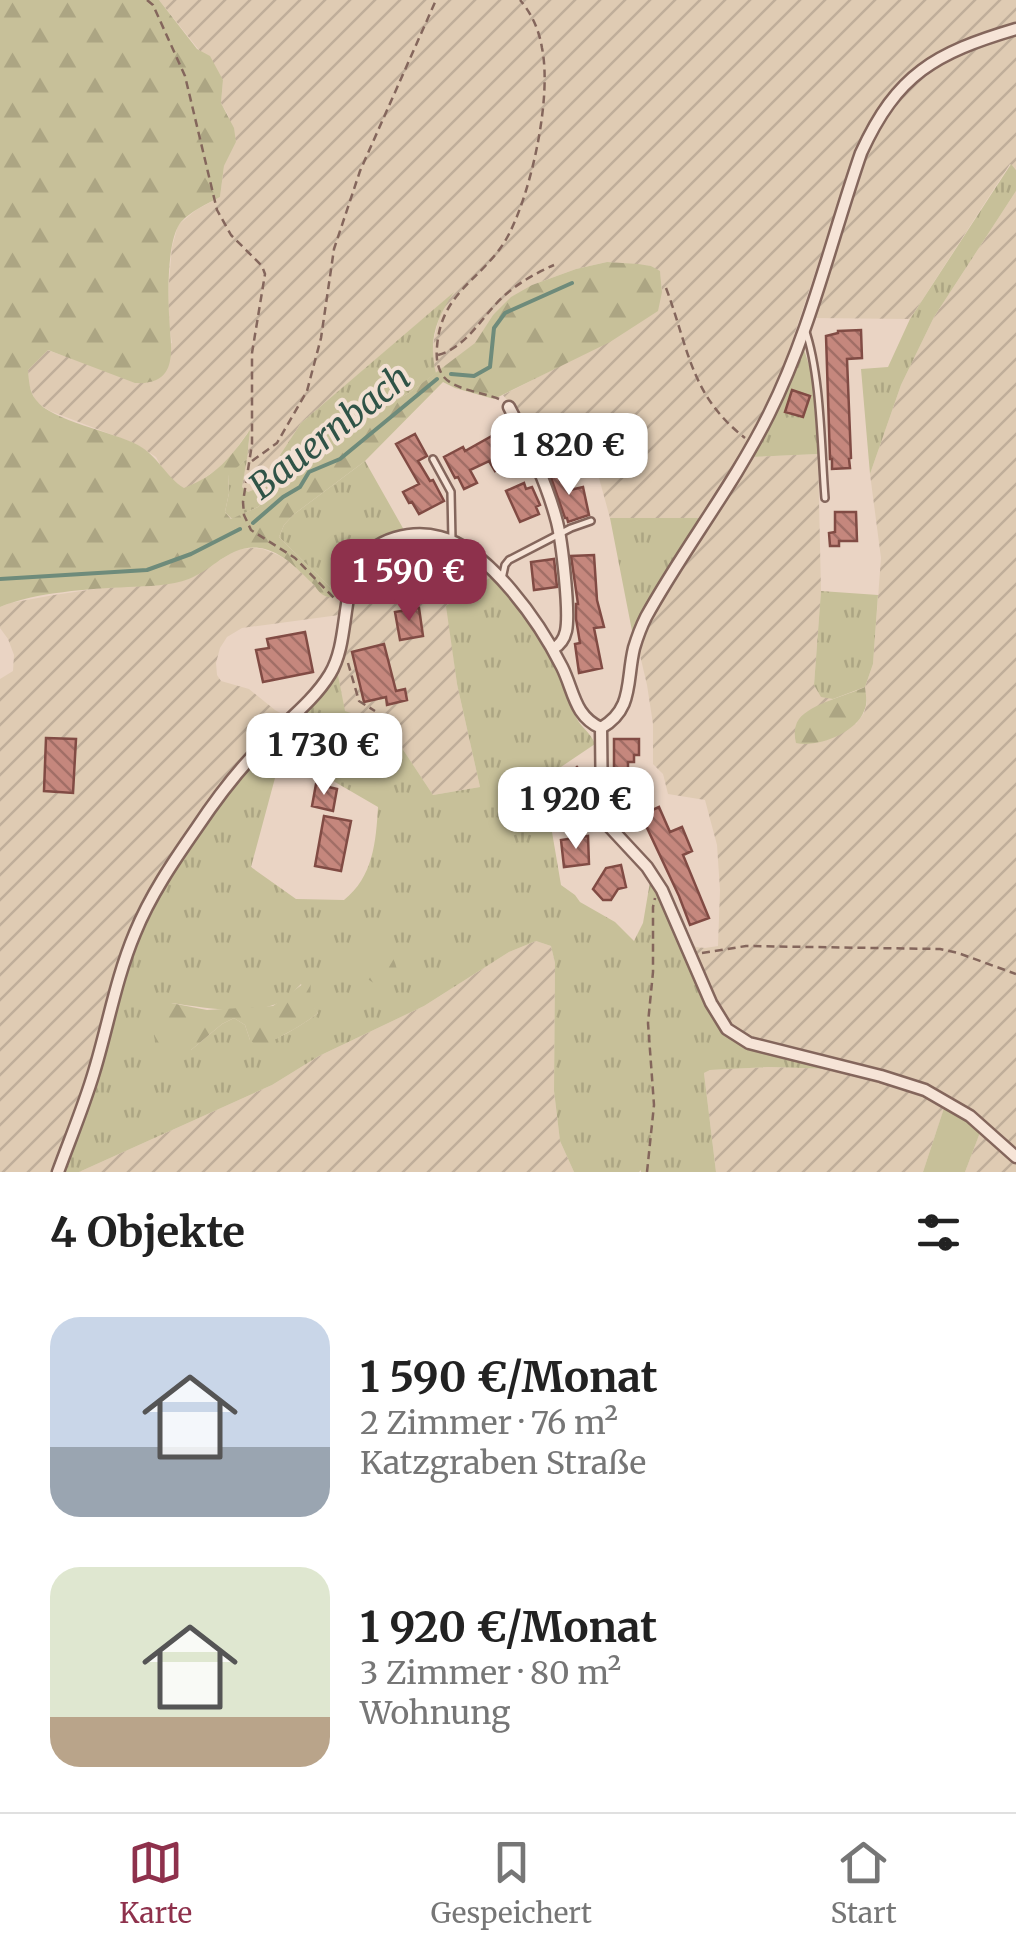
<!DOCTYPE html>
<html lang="de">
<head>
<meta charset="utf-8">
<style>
	:root { --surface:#fff; --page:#f6f6f6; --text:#222; --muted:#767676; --line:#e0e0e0; --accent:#8e314c }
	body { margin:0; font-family:Merriweather,serif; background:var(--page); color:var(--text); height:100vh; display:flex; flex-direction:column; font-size:38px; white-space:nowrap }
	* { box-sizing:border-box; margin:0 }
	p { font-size:32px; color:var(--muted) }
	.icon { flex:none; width:55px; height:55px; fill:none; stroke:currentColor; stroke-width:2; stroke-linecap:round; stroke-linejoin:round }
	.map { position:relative; height:1172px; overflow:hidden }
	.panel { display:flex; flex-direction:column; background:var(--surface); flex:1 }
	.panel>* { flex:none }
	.price { position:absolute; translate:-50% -85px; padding:0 22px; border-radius:20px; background:#fff; color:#222; font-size:32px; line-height:65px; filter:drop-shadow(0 2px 5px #0008) }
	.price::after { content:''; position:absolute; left:50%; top:60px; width:30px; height:22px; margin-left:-15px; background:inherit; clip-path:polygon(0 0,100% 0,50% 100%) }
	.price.active { background:var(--accent); color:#fff }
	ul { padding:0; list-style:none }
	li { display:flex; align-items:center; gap:30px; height:250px; padding:0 50px }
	li span { display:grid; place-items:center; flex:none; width:280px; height:200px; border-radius:30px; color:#555 }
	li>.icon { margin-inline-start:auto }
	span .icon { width:120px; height:120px; fill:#fffc; stroke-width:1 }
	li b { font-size:42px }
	h2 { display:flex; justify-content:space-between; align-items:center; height:120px; padding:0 50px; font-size:42px }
	.menu { display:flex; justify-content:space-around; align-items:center; height:140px; border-top:2px solid var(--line); background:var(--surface); font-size:28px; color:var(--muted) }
	.menu a { display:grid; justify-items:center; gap:5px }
	.menu .active { color:var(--accent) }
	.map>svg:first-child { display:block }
</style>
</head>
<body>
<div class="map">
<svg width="1016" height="1172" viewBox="0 0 1016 1172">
	<defs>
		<pattern id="farmland-furrows" width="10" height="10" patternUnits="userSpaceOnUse" patternTransform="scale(2.5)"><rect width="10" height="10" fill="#dfcbb3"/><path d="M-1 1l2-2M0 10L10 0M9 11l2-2" fill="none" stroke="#c0ae9a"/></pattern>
		<pattern id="grass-tufts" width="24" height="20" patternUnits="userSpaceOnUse" patternTransform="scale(2.5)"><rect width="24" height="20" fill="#c7c099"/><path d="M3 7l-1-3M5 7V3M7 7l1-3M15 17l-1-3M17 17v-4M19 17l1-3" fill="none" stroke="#aca583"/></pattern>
		<pattern id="forest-firs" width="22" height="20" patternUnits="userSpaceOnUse" patternTransform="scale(2.5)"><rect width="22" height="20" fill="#c7c099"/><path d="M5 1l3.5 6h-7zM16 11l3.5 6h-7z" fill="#aca583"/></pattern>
		<pattern id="building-back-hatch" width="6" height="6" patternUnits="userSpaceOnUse" patternTransform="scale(2.5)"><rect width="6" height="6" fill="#c5877d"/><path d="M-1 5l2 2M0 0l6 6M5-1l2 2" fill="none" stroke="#a16e66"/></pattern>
	</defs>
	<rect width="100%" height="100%" fill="#ead4c4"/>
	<path fill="url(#farmland-furrows)" d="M 159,0 L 1016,0 L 1016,24 L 959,42 L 920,65 L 899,80 L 871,119 L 852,162 L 782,371 L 755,433 L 702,518 L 610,518 L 591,449 L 541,466 L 513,408 L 503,395 L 554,369 L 662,292 L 660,272 L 651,266 L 607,262 L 576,269 L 532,285 L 493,315 L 476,343 L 436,373 L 432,359 L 434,339 L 440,314 L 450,296 L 301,423 L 280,455 L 270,477 L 260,488 L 248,492 L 242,487 L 249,443 L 248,432 L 226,463 L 197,483 L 184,489 L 164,472 L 156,457 L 136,444 L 50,411 L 36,402 L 29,385 L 28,369 L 47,350 L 93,366 L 172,343 L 168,317 L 169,282 L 172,247 L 178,225 L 196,210 L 220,197 L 224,166 L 236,142 L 228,115 L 221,103 L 223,80 Z
		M 1016,34 L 1016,170 L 1010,164 L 910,319 L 812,318 L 856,178 L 881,121 L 912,83 L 934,66 L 962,52 Z
		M 1016,191 L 1016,1151 L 972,1112 L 926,1086 L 761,1042 L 736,1030 L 725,1018 L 713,996 L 690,941 L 696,947 L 705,948 L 718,946 L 720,890 L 717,845 L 705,800 L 668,794 L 663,774 L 653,764 L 653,724 L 647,685 L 639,651 L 643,635 L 661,600 L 751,457 L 818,454 L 821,591 L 814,685 L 821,696 L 833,699 L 809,711 L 856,724 L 864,713 L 867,703 L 865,687 L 873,664 L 881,558 L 870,474 L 901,385 L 934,317 Z
		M 407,539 L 440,541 L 456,548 L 491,577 L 447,607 L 457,684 L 480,787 L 433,795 L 392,733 L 372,720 L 344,711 L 337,670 L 343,653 L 351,602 L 359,575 L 367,562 L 377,552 L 391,544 Z
		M 253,548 L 263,549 L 278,555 L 292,563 L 325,596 L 340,597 L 339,615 L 242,628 L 227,637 L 220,648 L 216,663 L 217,675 L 221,681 L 249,689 L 275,710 L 282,714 L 288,713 L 247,756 L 153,886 L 141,907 L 129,936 L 89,1074 L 53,1172 L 0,1172 L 0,679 L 13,671 L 14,655 L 8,639 L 0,628 L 0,607 L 10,603 L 54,595 L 102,588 L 159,585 L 189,579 L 238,549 Z
		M 536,941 L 551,946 L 555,963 L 554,1091 L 560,1141 L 574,1172 L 79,1172 L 272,1085 L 319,1056 L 424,1006 L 509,952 Z
		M 769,1067 L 832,1069 L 885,1081 L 921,1092 L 945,1105 L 923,1172 L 716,1172 L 704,1073 L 710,1070 Z
		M 981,1130 L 1016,1161 L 1016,1172 L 965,1172 Z"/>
	<path fill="url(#grass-tufts)" fill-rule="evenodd" d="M 1011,164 L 1016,170 L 1016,191 L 934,317 L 901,385 L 870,474 L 861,369 L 888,367 L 910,319 Z
		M 454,292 C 436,319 428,340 436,373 L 409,393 L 324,440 L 296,465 L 258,507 L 232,519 L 225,512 L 229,493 L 228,474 L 247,459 L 242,487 L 248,492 L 260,487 L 270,477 L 280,455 L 301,423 Z
		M 803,346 L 812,375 L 818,454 L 751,457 L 769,427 Z
		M 365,461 L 404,530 C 365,540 352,560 340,597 L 279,537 L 284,525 L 293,515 Z
		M 610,518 L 702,518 L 647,605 L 633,636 Z
		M 491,577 C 517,606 544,638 560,674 C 567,688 569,705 577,719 C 582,728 591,733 595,744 L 549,775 L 552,832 L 561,885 L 575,895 L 580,902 L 615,922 L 634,941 L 643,923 L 650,882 L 726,1033 L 832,1069 L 769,1067 L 710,1070 L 704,1073 L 716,1172 L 641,1172 L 641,1170 L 639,1172 L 574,1172 L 560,1141 L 554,1091 L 555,963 L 551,946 L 536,941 L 509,952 L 424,1006 L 319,1056 L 272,1085 L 79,1172 L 63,1172 L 107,1036 L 135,940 L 160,891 L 221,799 L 244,771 L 318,699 L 337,670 L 345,711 L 372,720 L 392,733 L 433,795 L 480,787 L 457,684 L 446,606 ZM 285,753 L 378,807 C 376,842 373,877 344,900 L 296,899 L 251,867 L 275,778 ZM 301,984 L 309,1003 L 318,1013 C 310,1020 285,1035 275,1039 C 268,1042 258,1040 250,1040 L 245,1025 L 234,1018 L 222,1024 L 191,1050 L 171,1003 C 201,1007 247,1016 276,1004 C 286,1000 293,992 301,984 Z
		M 821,591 L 878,595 L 873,664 L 865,687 L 833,699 L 821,697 L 814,685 Z"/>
	<path fill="url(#forest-firs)" d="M 0,0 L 159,0 L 197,49 L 210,56 L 223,80 L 221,103 L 234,128 L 236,142 L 224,166 L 220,197 C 207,204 191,211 181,222 C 167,239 168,292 169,314 C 170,345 182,386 135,383 L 48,350 L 28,370 C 29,380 29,392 36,400 C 51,421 114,432 138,445 C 158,456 165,476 184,488 C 217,475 230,458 250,430 L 247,459 L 228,475 L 229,493 L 225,512 L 231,519 L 258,507 L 296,465 L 324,440 L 409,393 L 475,343 L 493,315 L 511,297 L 532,285 L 576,269 L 607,262 L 638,264 L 651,266 L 660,271 L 662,292 L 658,311 L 610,342 L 494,399 L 455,388 L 443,382 L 365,461 L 293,515 L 284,525 L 279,537 L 340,597 C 335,597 329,598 325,596 C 320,594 317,589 314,585 C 299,571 286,555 265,549 C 233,541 216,568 189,579 C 171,586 148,586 128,587 C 89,589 36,592 0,607 Z
		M 865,687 C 866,696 868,703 864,711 C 856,733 817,748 796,743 C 794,735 794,726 799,719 C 810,704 848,695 865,687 Z
		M 383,948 C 395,957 397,965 398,980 L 387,988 C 371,984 359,976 361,958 L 372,950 Z
		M 311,978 L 310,1002 L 318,1013 C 301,1027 279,1037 259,1048 L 250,1040 L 245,1025 L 234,1018 L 222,1024 L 191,1050 L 167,1052 L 155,1043 L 154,1028 L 159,1010 L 171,1003 L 207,1010 L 273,1006 Z"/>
	<path fill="#c7c099" d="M 945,1105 L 981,1130 L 965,1172 L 923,1172 Z"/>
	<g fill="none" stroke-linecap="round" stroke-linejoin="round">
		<path stroke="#6e8b7b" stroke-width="4" d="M 451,374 L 474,376 L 490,367 L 494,328 L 505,313 L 572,283
			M 253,523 L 283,497 L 300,487 L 309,472 L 340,459 L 437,379
			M 0,579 L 147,570 L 191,554 L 240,529"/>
	</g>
	<path fill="url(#building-back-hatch)" stroke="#814b44" stroke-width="2.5" d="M 861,330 L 862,358 L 847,359 L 851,458 L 849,459 L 850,468 L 832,469 L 832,459 L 830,459 L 826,336 L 838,333 L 838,331 Z
		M 792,390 L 810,396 L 803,417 L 785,412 Z
		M 499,432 L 514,460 L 495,471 L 489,461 L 470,470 L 477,483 L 464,489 L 458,477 L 455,478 L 444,457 L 463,447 L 465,451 Z
		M 415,434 L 427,456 L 418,461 L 430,481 L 433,480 L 444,501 L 419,514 L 412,502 L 409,503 L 403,492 L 419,484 L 396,444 Z
		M 557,467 L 560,481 L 567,480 L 570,490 L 583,487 L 589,515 L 568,522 L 567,518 L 565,518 L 548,469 Z
		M 524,483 L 526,489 L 532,487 L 540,505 L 536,507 L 539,514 L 520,522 L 506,491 Z
		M 835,512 L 856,512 L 857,541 L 839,541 L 839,546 L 830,546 L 829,533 L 835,532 Z
		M 594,555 L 597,600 L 604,627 L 594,628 L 602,668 L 579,673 L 575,644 L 580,643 L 576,619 L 576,604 L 578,604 L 571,556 Z
		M 554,559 L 557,587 L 534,590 L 531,562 Z
		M 419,608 L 423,636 L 400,640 L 395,612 Z
		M 305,632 L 313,672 L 263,682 L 256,650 L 269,648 L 267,639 Z
		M 384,644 L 396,691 L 405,689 L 407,700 L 387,705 L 386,697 L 364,702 L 352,652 Z
		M 46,738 L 76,739 L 73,793 L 44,791 Z
		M 614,739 L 639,739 L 639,755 L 634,755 L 634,762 L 628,762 L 628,780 L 632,780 L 632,785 L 639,785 L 639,817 L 630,821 L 622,802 L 614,802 Z
		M 577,767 L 591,783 L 569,802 L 562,794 L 566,791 L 559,783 Z
		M 316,784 L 337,789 L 333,811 L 312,806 Z
		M 659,807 L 670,832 L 682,827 L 692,851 L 683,855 L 709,918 L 690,925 L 679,896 L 641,815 Z
		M 324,816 L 351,821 L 341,871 L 315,866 Z
		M 588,836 L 589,864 L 564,867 L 561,840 Z
		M 621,865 L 626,887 L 618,889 L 611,900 L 603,900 L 593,889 L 606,868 Z"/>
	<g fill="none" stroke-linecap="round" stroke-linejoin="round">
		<g stroke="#84665c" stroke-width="10">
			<path id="service" d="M 805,329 C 821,375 821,448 825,498
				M 433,459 L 451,492 L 452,541
				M 502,579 L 505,565 L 509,560 L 571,528 L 591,521"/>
		</g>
		<g stroke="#84665c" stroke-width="15">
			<path id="minor" d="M 509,407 C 528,443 547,483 557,522 C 562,542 570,612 566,631 C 564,640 560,645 553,649
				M 601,728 C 634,709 626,681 634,648 C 637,638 641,627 646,617 C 684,548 734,485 769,414 C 810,332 831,240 861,153 C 897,74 935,53 1016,29
				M 601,728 L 602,814 L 607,824 L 647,867 L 662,890 L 711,1003 L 727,1029 L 749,1043 L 881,1076 L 925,1090 L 970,1116 L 1016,1157
				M 58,1172 C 70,1139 84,1106 94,1072 C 108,1026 116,978 135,933 C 150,896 173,862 196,829 C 216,799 237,771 262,746 C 285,722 313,702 330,674 C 356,631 331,557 395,538 C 409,534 425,533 440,537 C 489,549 540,623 562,667 C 574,691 574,716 601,728"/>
		</g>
		<path stroke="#84665c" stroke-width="2.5" stroke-dasharray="8 5" stroke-linecap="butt" d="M 147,0 L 153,5 L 185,76 L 217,210 L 231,235 L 262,266 L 265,274 L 252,353 L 252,444 L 243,502 L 244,515 L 251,530 L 295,558 L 335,599
			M 666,288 C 689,349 690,395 745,438
			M 438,355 C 468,347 483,314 505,295 C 520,282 536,273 554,265
			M 499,399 C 482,392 454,390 443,376 C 437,367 436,357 437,347 C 441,289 486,279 509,234 C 532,189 552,97 542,48 C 539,30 532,14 520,0
			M 252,461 L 277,443 L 307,391 L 321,338 L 334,249 L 360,171 L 436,0
			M 348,663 L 359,701 L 375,711
			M 702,953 L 746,946 L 940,949 L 958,953 L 1016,974
			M 647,1172 L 654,1105 L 648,1023 L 653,972 L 653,907 L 655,898"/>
		<use href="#service" stroke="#f6e4d7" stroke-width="5"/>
		<use href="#minor" stroke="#f6e4d7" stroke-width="10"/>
	</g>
	<g text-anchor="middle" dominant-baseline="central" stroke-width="8" stroke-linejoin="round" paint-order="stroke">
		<g font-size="35" font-style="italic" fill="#2f5347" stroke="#f2e0d3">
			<text transform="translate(330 432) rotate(-38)">Bauernbach</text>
		</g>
	</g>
</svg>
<b class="price" style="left:569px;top:498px">1 820 €</b>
<b class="price active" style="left:409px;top:624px">1 590 €</b>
<b class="price" style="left:324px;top:798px">1 730 €</b>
<b class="price" style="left:576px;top:852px">1 920 €</b>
</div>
<section class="panel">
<h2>4 Objekte<svg class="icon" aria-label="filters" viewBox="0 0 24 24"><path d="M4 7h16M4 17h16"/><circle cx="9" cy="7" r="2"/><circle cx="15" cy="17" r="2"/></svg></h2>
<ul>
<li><span style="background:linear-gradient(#c9d6e8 65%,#9aa5b1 0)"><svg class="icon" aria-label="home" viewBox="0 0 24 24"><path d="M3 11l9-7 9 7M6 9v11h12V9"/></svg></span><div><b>1 590 €/Monat</b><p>2 Zimmer · 76 m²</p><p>Katzgraben Straße</p></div></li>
<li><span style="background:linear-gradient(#dfe7d0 75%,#b9a48a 0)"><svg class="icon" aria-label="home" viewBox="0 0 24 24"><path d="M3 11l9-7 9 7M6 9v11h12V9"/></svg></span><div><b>1 920 €/Monat</b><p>3 Zimmer · 80 m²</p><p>Wohnung</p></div></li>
</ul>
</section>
<nav class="menu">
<a class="active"><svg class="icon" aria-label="map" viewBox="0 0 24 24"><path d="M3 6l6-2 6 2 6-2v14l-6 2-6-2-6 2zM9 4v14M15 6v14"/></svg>Karte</a>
<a><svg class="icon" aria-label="saved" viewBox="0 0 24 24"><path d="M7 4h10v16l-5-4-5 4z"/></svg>Gespeichert</a>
<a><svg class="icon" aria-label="home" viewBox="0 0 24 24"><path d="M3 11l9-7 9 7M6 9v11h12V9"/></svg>Start</a>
</nav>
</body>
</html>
